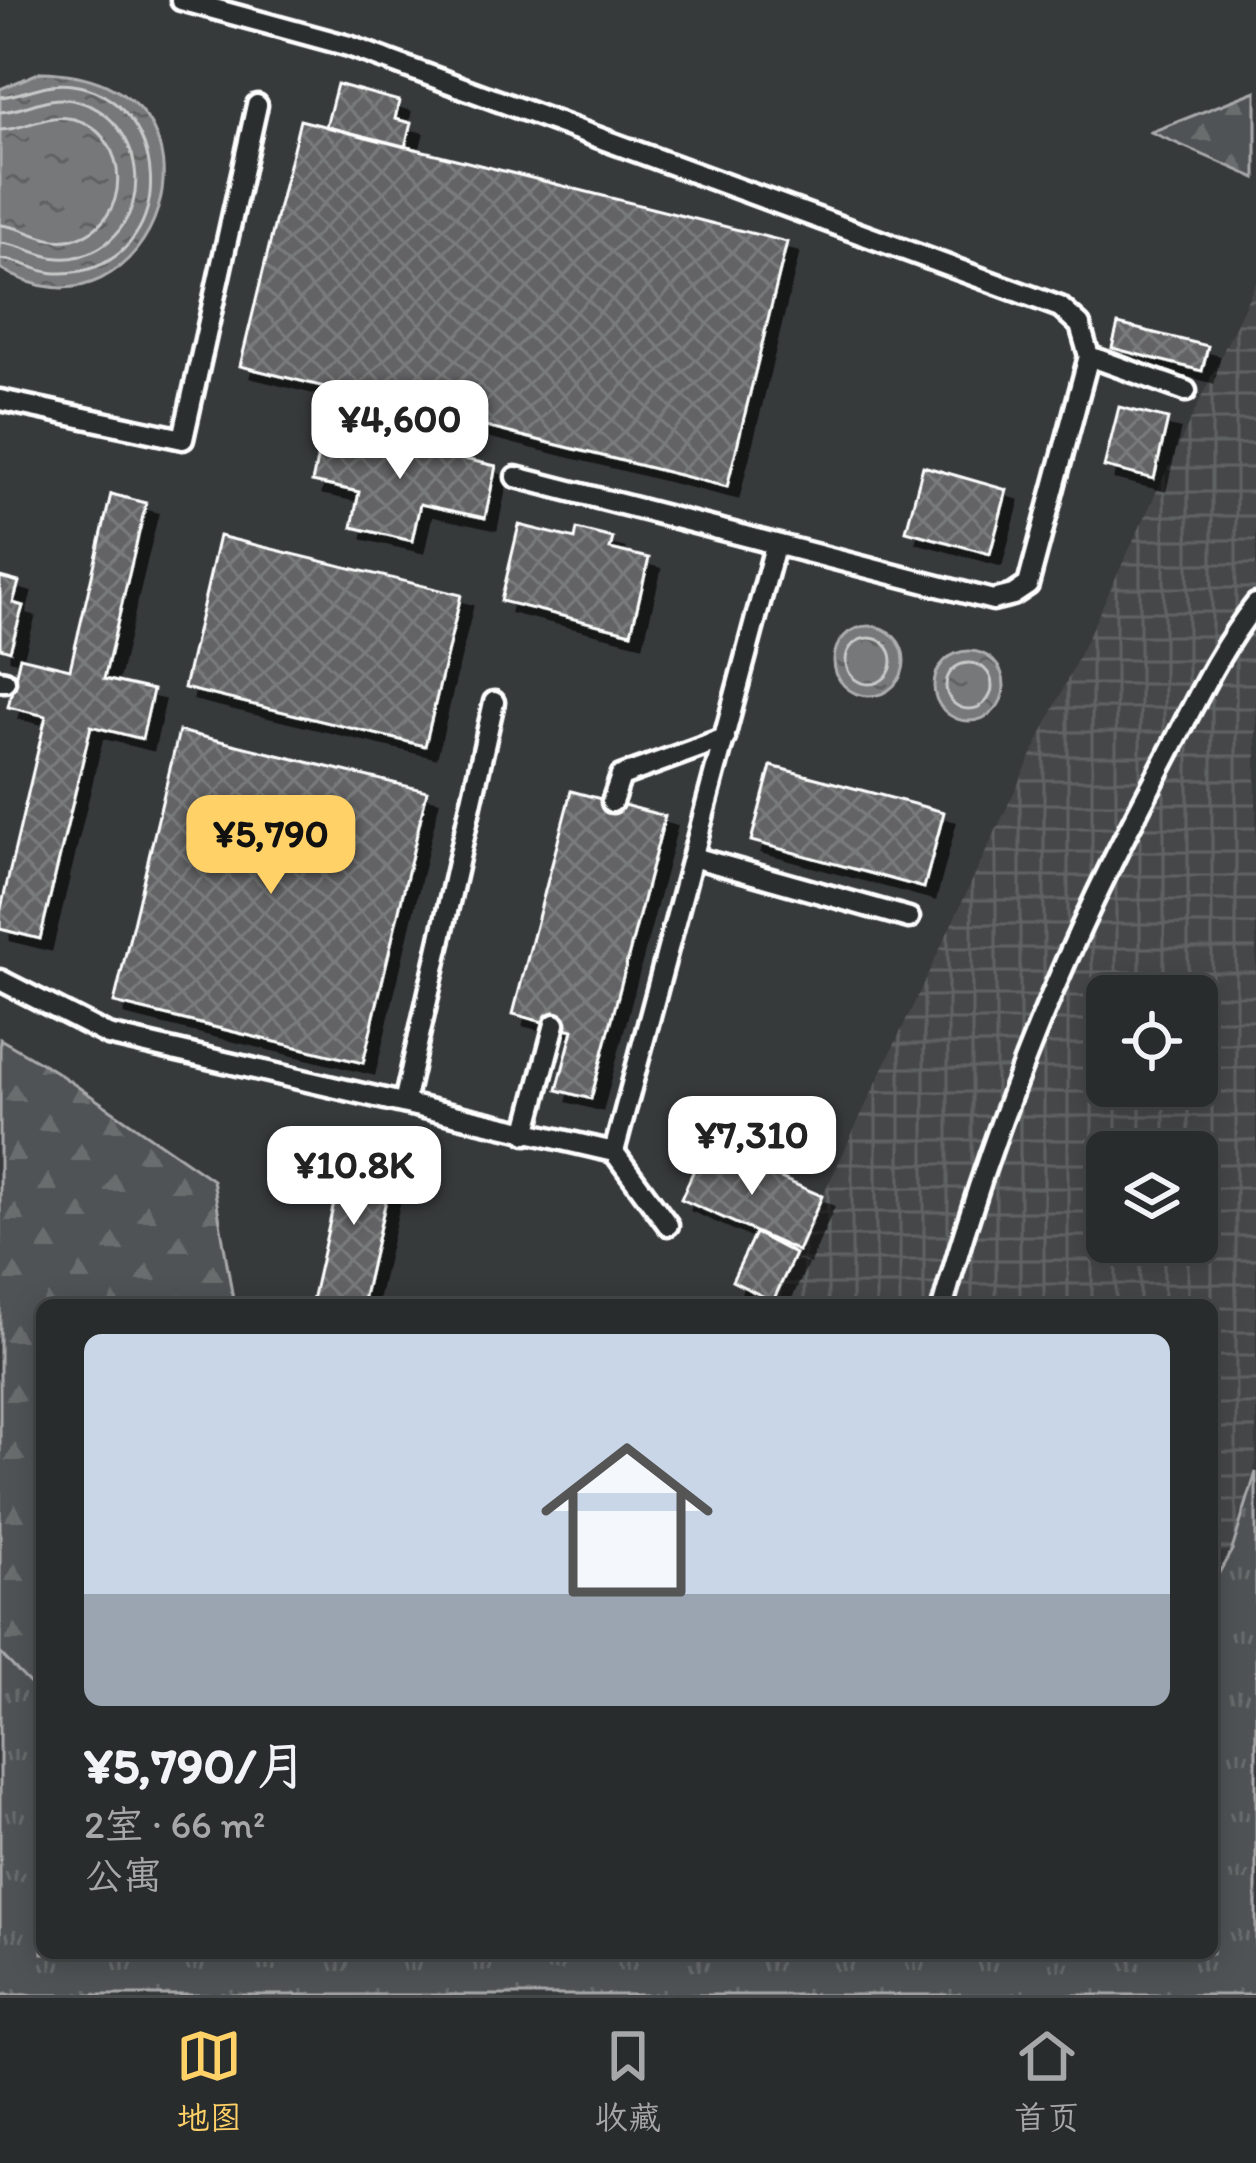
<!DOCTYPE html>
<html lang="zh">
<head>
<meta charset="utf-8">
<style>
	:root { --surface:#292c2c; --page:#353838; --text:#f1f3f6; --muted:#a5a7a9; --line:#454848; --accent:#ffd166 }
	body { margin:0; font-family:Itim,"LXGW WenKai TC",sans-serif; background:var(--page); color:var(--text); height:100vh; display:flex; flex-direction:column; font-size:45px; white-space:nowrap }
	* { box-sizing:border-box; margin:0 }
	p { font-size:39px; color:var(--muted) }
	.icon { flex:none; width:66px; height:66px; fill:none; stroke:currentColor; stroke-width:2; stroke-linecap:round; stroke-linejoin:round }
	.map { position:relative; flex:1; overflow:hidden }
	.panel { position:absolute; left:36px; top:1299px; width:1182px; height:660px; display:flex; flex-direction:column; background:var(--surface); border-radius:18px; box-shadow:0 6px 30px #0003,0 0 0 3px var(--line) }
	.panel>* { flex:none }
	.buttons { position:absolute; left:1086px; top:975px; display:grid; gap:24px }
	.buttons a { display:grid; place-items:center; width:132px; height:132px; border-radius:18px; background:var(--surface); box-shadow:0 6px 30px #0003,0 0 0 3px var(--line); font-size:60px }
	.price { position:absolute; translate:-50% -102px; padding:0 27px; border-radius:24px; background:#fff; color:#222; font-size:39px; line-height:78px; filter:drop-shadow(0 3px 6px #0008) }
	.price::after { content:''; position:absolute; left:50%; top:72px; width:36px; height:27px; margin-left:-18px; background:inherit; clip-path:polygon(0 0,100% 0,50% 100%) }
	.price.selected { background:var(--accent); color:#111 }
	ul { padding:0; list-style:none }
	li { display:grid; align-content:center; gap:24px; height:636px; padding:0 48px }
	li+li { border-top:3px solid var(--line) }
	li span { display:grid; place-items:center; height:372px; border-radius:18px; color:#555 }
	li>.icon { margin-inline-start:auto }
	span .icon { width:216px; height:216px; fill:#fffc; stroke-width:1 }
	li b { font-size:51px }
	.menu { display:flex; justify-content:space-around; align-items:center; height:168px; border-top:3px solid var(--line); background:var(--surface); font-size:33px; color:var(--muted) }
	.menu a { display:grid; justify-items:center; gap:6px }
	.menu .selected { color:var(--accent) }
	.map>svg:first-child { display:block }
</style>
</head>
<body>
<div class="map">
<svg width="1256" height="1995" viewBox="0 0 1256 1995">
	<defs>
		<pattern id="industrial-grid" width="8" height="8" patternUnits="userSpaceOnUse" patternTransform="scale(3)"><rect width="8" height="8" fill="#444748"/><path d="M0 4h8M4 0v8" fill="none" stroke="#606363"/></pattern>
		<pattern id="grass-tufts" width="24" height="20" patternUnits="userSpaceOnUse" patternTransform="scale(3)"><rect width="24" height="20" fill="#505354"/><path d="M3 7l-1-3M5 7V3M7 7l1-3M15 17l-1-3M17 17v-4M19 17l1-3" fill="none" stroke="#6a6d6e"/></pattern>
		<pattern id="forest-firs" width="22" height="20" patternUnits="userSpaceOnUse" patternTransform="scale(3)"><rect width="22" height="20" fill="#505354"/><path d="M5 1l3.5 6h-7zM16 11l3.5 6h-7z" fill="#6a6d6e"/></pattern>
		<pattern id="water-ripples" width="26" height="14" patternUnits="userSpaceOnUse" patternTransform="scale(3)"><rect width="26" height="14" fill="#767879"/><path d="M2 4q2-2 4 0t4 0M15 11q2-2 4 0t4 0" fill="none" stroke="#616262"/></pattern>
		<pattern id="building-cross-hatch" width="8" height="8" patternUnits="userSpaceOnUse" patternTransform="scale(3)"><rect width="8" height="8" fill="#636465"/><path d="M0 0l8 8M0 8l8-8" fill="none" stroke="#7a7b7c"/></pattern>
		<filter id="shadow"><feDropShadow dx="11" dy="11" stdDeviation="0" flood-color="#0009"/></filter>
	</defs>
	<rect width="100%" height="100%" fill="#373a3b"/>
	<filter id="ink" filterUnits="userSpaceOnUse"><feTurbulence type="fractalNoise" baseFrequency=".00833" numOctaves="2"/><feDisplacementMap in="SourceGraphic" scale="24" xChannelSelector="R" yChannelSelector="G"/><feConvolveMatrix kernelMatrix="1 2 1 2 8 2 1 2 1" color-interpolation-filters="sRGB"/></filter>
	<g filter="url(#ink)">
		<path fill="url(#industrial-grid)" fill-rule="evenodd" d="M 1256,282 L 1256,1463 L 1232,1550 L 1212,1554 L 1212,1305 L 771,1305 ZM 1107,996 L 1197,996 L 1197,1086 L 1107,1086 ZM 1107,1152 L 1197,1152 L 1197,1242 L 1107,1242 Z"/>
		<path fill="url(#grass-tufts)" stroke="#a8a9aa" stroke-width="3" d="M 1256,1472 L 1256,1995 L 0,1995 L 0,1653 L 42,1694 L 42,1953 L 1212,1953 L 1212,1585 L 1232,1550 Z"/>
		<path fill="url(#forest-firs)" stroke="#a8a9aa" stroke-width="3" d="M 1256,91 L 1256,178 L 1151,132 Z
			M 0,1039 L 55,1071 L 213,1180 L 234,1305 L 42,1305 L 42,1696 L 0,1653 Z"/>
		<path fill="url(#water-ripples)" stroke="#adaeaf" stroke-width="3" d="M 41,72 C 256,76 152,365 0,268 L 0,89 Z
			M834 661a35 35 0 1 1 70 0a35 35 0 1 1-70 0Z
			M934 686a35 35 0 1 1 70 0a35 35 0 1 1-70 0Z"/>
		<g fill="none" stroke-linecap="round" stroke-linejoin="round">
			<path stroke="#c8c9c9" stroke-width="3" d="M 0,97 C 25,95 45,81 72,85 C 170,99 180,251 81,271 C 40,279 32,262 0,259
				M 0,112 C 25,111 45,95 72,100 C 151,115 160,233 80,256 C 49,265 29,245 0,243
				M 0,130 C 26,130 46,112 74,119 C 132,135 133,224 73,239 C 45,246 26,226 0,225
				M846 661a23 23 0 1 1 46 0a23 23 0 1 1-46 0Z
				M946 686a23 23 0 1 1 46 0a23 23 0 1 1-46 0Z"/>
		</g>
		<path fill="url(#building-cross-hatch)" stroke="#fff" stroke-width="3" filter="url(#shadow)" d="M 337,84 L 399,101 L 395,119 L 411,123 L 405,147 L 326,127 Z
			M 300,120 L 787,242 L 727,487 L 240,366 Z
			M 1118,324 L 1208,346 L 1202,371 L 1112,348 Z
			M 1119,407 L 1168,419 L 1154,479 L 1104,467 Z
			M 324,428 L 496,466 L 485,518 L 420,504 L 412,541 L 352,527 L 359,492 L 312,482 Z
			M 923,466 L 1007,490 L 990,554 L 906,531 Z
			M 111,494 L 146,503 L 104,679 L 153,690 L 142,739 L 91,726 L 40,939 L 0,929 L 0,913 L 46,716 L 8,707 L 20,657 L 70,669 Z
			M 519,525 L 575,539 L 577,529 L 613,538 L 610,549 L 649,558 L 631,633 L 501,601 Z
			M 219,536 L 461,595 L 425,746 L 184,688 Z
			M 0,577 L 19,582 L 13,603 L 23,606 L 10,651 L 0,648 Z
			M 179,731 L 427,791 L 363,1063 L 114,1003 Z
			M 771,766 L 944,812 L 924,888 L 751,841 Z
			M 571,791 L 665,816 L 591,1099 L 557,1090 L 573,1030 L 513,1014 Z
			M 347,1145 L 396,1156 L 362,1305 L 311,1305 Z
			M 705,1145 L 822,1196 L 798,1251 L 681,1199 Z
			M 755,1233 L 795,1254 L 773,1301 L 732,1281 Z"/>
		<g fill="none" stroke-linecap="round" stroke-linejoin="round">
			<g stroke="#fff" stroke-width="27">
				<path id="lane" d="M 181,0 L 349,46 L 1060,307 L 1080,325 L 1089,356 L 1028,585 L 1013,595 L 993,600 L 516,477
					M 1089,356 L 1186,391
					M 0,400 L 183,439 L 257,105
					M 0,680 L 5,681
					M 612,802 L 621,776 L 725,738
					M 693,857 L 909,918
					M 0,980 L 108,1035 L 614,1152
					M 404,1103 L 494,702
					M 526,1134 L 555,1024
					M 668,1225 L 614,1152 L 775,546
					M 943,1305 C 997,1112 1068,939 1164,762 C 1192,709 1218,651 1256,604"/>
			</g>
			<use href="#lane" stroke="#2a2d2e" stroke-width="18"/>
		</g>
	</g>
</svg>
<div class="buttons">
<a><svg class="icon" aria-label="locate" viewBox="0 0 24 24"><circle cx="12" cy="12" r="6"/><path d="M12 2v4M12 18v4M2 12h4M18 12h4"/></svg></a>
<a><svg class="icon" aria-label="layers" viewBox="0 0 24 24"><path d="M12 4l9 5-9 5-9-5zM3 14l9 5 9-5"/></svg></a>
</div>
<b class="price" style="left:400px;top:482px">¥4,600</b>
<b class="price selected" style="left:271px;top:897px">¥5,790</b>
<b class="price" style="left:752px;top:1198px">¥7,310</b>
<b class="price" style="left:354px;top:1228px">¥10.8K</b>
<section class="panel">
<ul>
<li><span style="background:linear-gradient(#c9d6e8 70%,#9aa5b1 0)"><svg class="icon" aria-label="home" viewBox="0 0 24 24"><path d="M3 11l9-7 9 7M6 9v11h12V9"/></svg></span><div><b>¥5,790/月</b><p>2室 · 66 m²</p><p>公寓</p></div></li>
</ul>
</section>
</div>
<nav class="menu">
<a class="selected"><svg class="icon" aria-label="map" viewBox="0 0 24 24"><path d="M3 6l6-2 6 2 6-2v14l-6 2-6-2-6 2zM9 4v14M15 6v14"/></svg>地图</a>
<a><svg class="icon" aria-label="saved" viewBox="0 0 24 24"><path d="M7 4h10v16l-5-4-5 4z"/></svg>收藏</a>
<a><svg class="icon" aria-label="home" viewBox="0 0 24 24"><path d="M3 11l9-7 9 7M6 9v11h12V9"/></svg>首页</a>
</nav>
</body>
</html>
